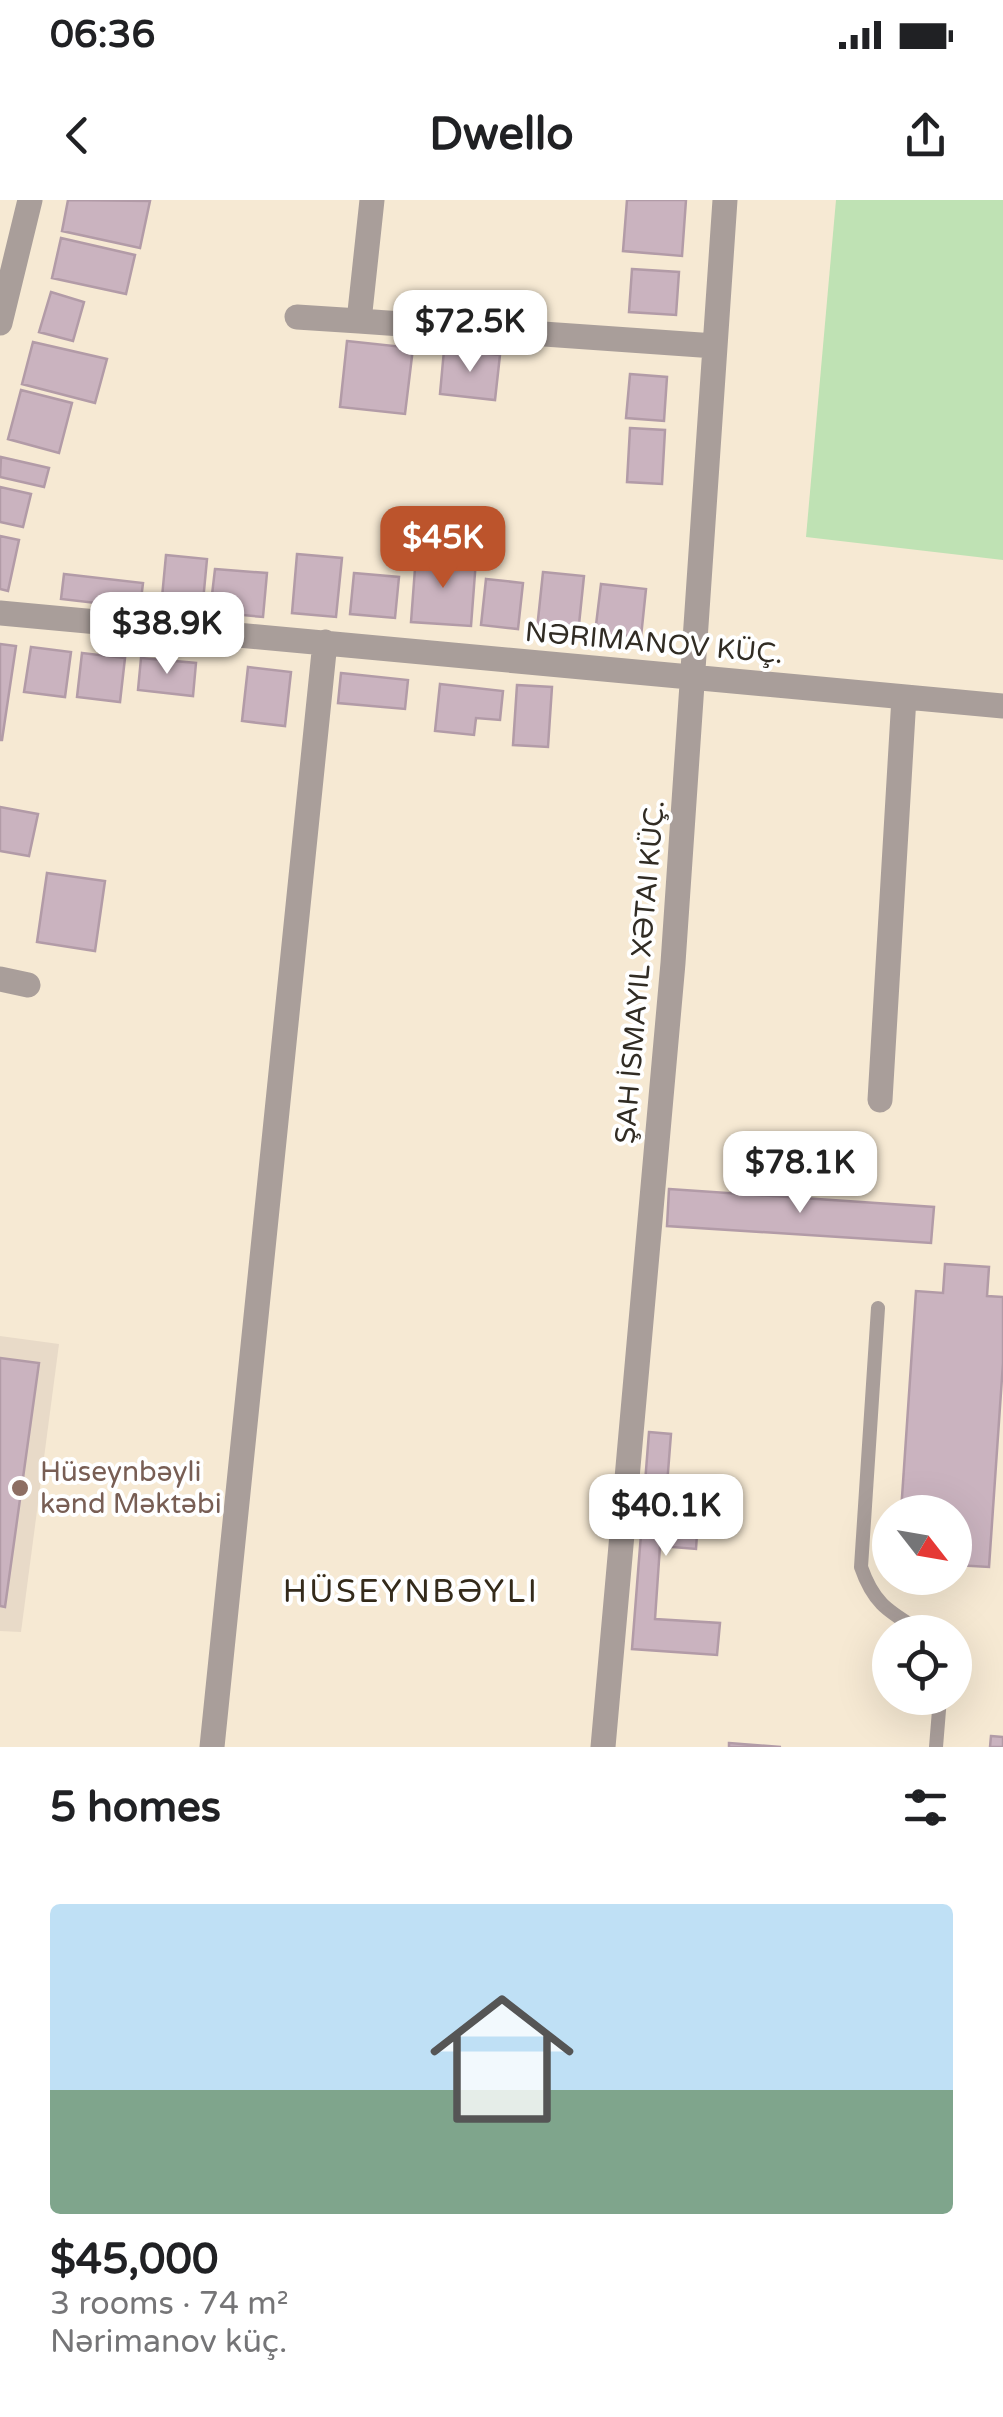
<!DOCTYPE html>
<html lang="en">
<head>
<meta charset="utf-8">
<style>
	:root { --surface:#fff; --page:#f6f6f6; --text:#202124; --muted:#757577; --accent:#bc542c }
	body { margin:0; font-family:"Varela Round",sans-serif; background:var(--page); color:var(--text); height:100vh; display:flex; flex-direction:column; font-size:38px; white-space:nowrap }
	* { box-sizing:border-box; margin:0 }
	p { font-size:32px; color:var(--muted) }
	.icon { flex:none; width:55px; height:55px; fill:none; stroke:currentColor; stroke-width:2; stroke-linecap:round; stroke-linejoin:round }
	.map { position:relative; height:1547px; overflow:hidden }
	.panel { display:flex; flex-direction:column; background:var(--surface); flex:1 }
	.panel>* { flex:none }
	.needle { width:65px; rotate:121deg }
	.tools { position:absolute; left:872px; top:1295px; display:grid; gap:20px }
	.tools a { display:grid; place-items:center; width:100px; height:100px; border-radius:50%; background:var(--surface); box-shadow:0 10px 40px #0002; font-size:50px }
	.price { position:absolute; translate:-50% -85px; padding:0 22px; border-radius:20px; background:#fff; color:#222; font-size:32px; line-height:65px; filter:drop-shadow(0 2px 5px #0008) }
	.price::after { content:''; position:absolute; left:50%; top:60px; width:30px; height:22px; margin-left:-15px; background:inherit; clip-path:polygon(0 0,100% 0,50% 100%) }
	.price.current { background:var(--accent); color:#fff }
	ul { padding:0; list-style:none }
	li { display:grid; align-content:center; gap:20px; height:530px; padding:0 50px }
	li span { display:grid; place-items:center; height:310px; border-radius:10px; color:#555 }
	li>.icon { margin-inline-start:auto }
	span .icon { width:180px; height:180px; fill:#fffc; stroke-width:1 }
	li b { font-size:42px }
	h2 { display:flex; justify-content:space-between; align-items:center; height:120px; padding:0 50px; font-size:42px }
	.status { display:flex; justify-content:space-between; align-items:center; height:70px; padding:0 50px; background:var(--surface); direction:ltr }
	.status svg { height:28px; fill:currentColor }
	header { display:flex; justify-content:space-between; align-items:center; height:130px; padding:0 50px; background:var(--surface); font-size:45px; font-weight:800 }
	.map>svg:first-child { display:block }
</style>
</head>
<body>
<div class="status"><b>06:36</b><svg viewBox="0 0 49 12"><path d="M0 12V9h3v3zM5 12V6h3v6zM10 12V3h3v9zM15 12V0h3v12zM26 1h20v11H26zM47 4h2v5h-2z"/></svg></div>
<header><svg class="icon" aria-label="back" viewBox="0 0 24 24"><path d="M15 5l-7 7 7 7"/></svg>Dwello<svg class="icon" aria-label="share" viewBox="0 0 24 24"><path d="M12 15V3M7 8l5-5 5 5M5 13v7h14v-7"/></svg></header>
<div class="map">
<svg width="1003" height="1547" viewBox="0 0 1003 1547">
	<rect width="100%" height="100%" fill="#f6e9d3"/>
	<path fill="#e8dac8" d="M 0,1136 L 59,1144 L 21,1432 L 0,1431 Z"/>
	<path fill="#bfe2b4" d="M 836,0 L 1003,0 L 1003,360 L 806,337 Z"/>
	<path fill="#cab3bf" stroke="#b29ba7" stroke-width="2.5" d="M 68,0 L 150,1 L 140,48 L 62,31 Z
		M 627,0 L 686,0 L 682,56 L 623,51 Z
		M 61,38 L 135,55 L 126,94 L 52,78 Z
		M 632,69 L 679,72 L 676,115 L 629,112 Z
		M 51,92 L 84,102 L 73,141 L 39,132 Z
		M 347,141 L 413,148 L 405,214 L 340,207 Z
		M 33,142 L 107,159 L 95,203 L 22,184 Z
		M 444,150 L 500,155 L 495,200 L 440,194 Z
		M 630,174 L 667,177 L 664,221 L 626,218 Z
		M 21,190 L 72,203 L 59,253 L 8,239 Z
		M 630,228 L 665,230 L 662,284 L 627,282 Z
		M 1,257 L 49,268 L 44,287 L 0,277 Z
		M 0,287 L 31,294 L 23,327 L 0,322 Z
		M 0,336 L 19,340 L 8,391 L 0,389 Z
		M 297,354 L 342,358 L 336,417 L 292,413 Z
		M 166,355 L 207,359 L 202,412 L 161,408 Z
		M 416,355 L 476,360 L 471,426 L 411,422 Z
		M 215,369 L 267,373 L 263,417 L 210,412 Z
		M 543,372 L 584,376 L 578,434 L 537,429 Z
		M 354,373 L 399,377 L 395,418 L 350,414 Z
		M 64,374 L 143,383 L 140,408 L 61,399 Z
		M 486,379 L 523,383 L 518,429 L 481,425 Z
		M 601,384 L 646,389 L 641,437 L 595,433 Z
		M 0,444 L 16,446 L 2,540 L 0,540 Z
		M 31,447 L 71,452 L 65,497 L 24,492 Z
		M 82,453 L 125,458 L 120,502 L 77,497 Z
		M 141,458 L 196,463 L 193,496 L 138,490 Z
		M 248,467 L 291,472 L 285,526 L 242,521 Z
		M 341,473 L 408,480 L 405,509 L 338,503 Z
		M 440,484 L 503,491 L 500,520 L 476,518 L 474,535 L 435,531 Z
		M 517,485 L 552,487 L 548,547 L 513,545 Z
		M 0,607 L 38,614 L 29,656 L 0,651 Z
		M 47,673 L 105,681 L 95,751 L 37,742 Z
		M 669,989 L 934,1007 L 931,1043 L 667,1026 Z
		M 945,1064 L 989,1067 L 987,1096 L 1003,1097 L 1003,1163 L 989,1367 L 955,1365 L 955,1312 L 901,1312 L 916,1091 L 943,1093 Z
		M 0,1158 L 39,1163 L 5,1407 L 0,1406 Z
		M 649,1232 L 671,1234 L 667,1285 L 682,1286 L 680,1304 L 699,1305 L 696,1349 L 660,1346 L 655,1419 L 720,1423 L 717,1455 L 632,1449 Z
		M 991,1536 L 1003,1537 L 1003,1547 L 990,1547 Z
		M 729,1543 L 781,1547 L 729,1547 Z"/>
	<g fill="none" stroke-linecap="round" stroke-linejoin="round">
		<path stroke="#a99e9a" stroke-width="14" d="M 878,1108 L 861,1367 C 874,1405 890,1412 922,1432
			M 936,1547 L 940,1498"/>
		<path stroke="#a99e9a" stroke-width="25" d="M 372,0 L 359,121 L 715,146
			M 297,117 L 359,121
			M 0,123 L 30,0
			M 0,413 L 1003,506
			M 0,779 L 28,785
			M 880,900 L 904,497
			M 212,1547 L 325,442
			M 603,1547 L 673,763 L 725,0"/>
	</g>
	<circle fill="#8d6e63" stroke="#fff" stroke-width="4" cx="20" cy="1288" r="10"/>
	<g text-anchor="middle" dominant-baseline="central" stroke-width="8" stroke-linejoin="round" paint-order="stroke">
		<g font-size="28" fill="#312c24" stroke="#fff">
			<text transform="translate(654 443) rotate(5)">NƏRIMANOV KÜÇ.</text>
			<text transform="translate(640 772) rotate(-85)">ŞAH İSMAYIL XƏTAI KÜÇ.</text>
		</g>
		<g font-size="28" fill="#785e54" stroke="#fff" text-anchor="start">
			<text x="40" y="1272">Hüseynbəyli<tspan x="40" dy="32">kənd Məktəbi</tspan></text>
		</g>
		<g font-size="32" letter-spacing="2.5" fill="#342a1a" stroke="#fff">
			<text x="411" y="1392">HÜSEYNBƏYLI</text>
		</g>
	</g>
</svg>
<div class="tools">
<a><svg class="needle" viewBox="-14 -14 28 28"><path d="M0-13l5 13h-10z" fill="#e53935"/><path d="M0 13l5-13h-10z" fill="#757577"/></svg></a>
<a><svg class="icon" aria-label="locate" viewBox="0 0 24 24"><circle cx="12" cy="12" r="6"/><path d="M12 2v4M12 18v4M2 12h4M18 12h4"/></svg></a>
</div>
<b class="price" style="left:470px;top:175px">$72.5K</b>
<b class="price current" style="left:443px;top:391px">$45K</b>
<b class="price" style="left:167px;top:477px">$38.9K</b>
<b class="price" style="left:800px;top:1016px">$78.1K</b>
<b class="price" style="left:666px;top:1359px">$40.1K</b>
</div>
<section class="panel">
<h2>5 homes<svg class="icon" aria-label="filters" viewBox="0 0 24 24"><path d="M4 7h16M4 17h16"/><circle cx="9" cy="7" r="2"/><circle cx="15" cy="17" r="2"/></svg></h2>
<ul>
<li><span style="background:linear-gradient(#bfe0f5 60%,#7fa58c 0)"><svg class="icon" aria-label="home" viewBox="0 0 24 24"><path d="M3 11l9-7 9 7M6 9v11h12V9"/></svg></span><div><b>$45,000</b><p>3 rooms · 74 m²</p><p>Nərimanov küç.</p></div></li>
</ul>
</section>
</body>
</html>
